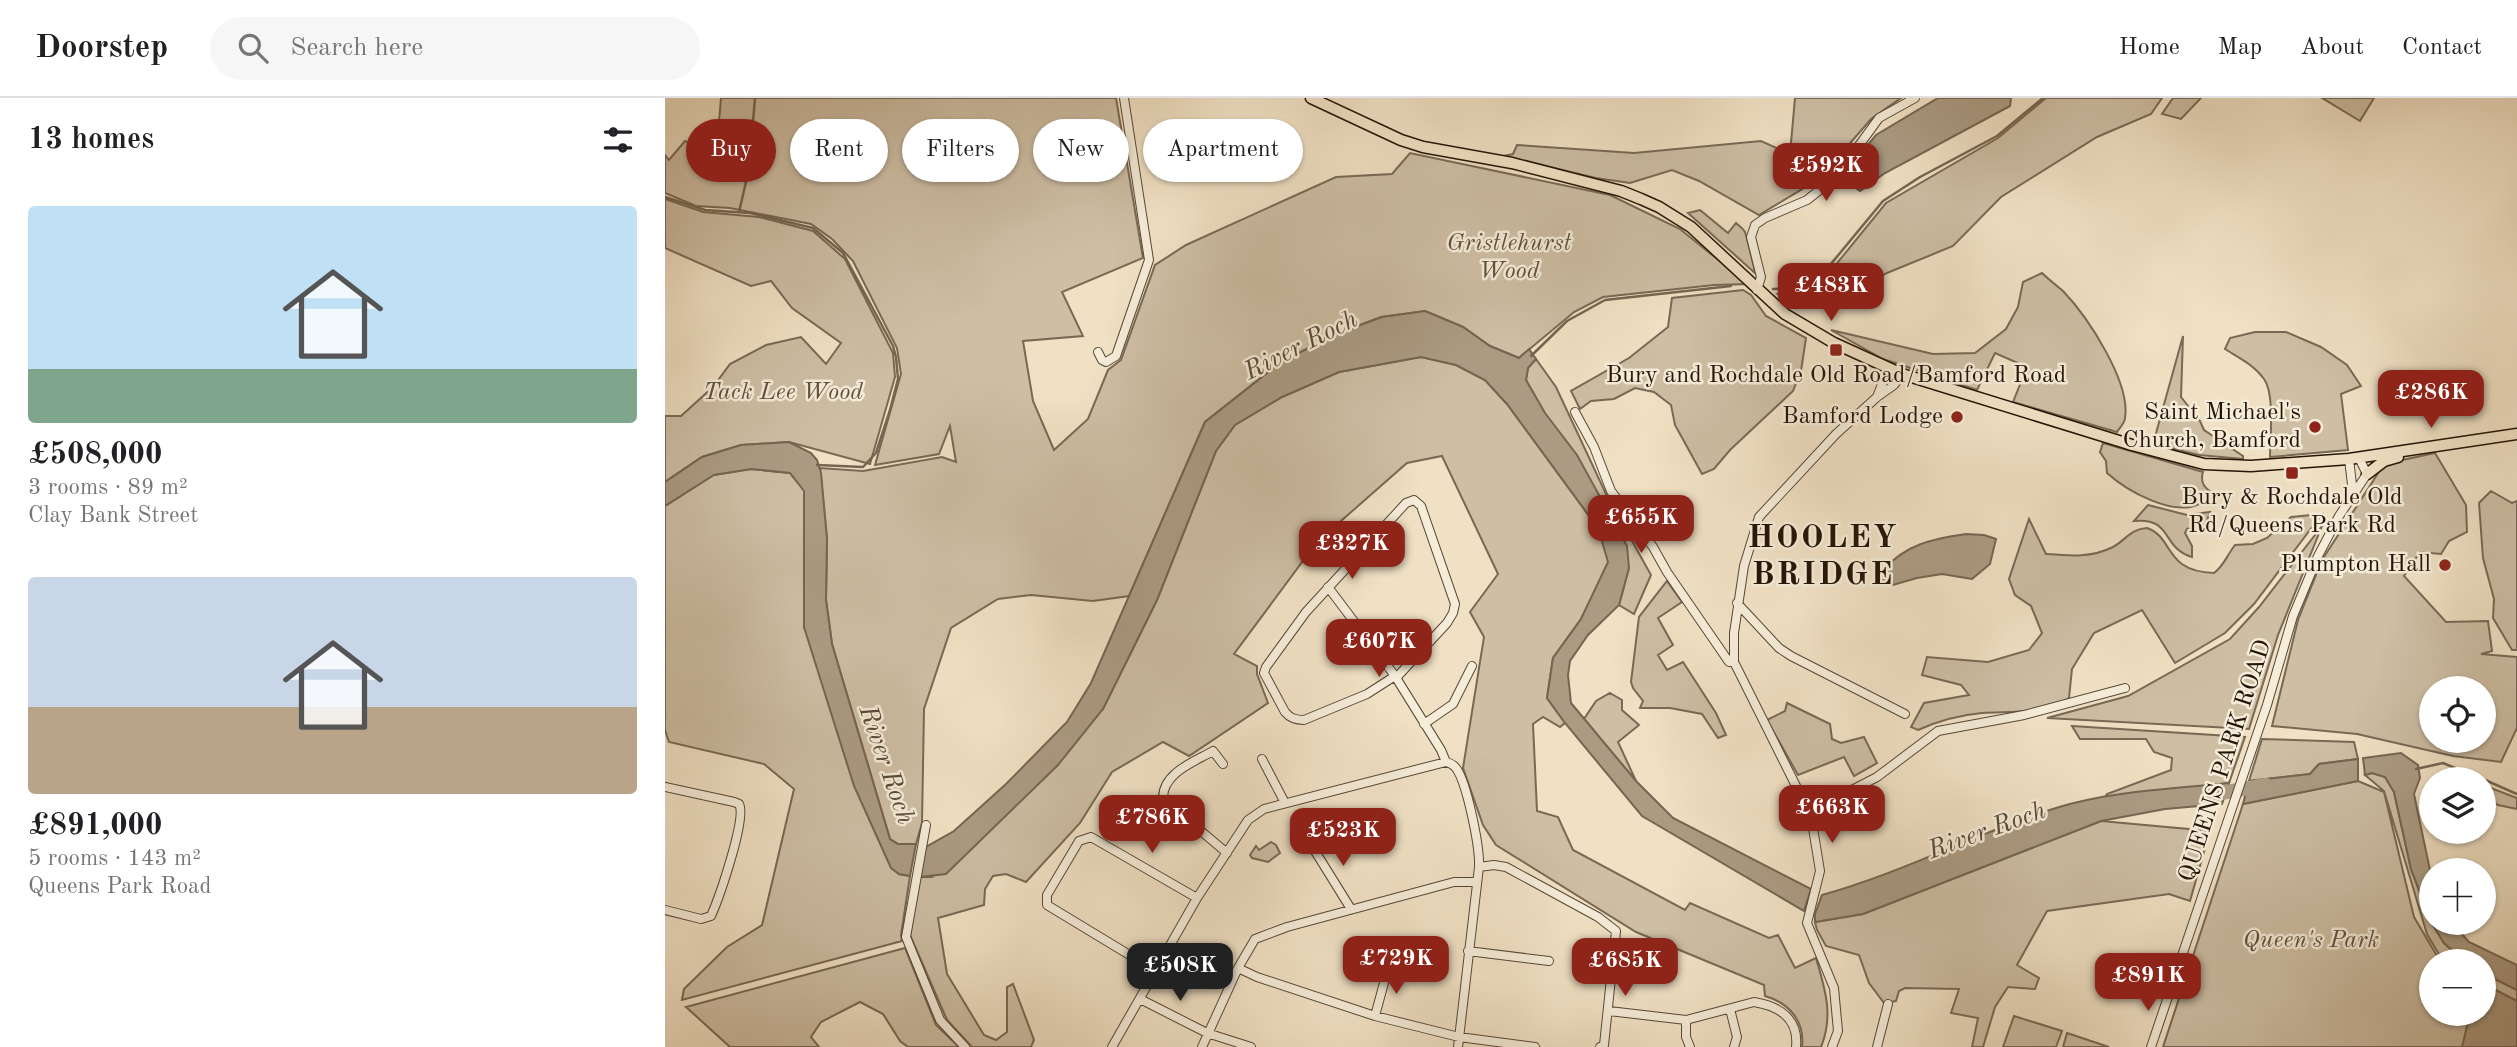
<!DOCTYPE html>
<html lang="en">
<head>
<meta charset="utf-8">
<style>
	:root { --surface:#fff; --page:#f6f6f6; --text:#202124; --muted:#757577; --line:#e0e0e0; --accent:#8f2418 }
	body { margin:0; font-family:"Old Standard TT",serif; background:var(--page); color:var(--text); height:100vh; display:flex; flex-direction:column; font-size:26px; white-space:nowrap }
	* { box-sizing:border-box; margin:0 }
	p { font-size:23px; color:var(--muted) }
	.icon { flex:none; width:38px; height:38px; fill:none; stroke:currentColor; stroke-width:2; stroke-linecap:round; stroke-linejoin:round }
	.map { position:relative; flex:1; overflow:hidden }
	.details { display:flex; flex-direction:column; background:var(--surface); width:665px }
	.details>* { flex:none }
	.banner { position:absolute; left:21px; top:21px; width:665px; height:63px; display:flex; gap:14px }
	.controls { position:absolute; left:1754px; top:578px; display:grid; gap:14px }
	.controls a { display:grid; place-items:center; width:77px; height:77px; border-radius:50%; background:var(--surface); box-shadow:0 2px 5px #0004; font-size:35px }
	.price { position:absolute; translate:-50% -60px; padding:0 16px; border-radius:14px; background:var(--accent); color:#fff; font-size:23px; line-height:46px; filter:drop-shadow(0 2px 4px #0008) }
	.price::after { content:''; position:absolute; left:50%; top:42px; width:21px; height:16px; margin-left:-10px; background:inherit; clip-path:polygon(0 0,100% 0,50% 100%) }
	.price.active { background:#222; color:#fff }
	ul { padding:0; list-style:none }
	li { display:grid; align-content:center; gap:14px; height:371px; padding:0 28px }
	li span { display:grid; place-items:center; height:217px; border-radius:7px; color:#555 }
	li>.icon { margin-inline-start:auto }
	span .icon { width:126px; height:126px; fill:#fffc; stroke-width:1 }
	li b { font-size:30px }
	h2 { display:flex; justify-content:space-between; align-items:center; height:84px; padding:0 28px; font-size:30px }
	.tag { padding:0 24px; border-radius:32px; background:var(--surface); box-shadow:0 2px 5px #0004; font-size:24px; line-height:63px }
	.tag.active { background:var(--accent); color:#fff }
	header { display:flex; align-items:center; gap:42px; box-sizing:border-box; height:98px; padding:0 35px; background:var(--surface); border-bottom:2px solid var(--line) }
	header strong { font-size:33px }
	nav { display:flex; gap:38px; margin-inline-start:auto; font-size:24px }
	.search { width:490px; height:63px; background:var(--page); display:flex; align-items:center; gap:18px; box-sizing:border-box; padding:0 24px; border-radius:38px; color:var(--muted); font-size:26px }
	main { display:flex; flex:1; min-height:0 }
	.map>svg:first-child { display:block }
</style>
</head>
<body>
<header>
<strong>Doorstep</strong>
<div class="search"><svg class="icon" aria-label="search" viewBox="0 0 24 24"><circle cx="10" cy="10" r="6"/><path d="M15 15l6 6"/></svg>Search here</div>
<nav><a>Home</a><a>Map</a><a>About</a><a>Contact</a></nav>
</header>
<main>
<section class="details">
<h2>13 homes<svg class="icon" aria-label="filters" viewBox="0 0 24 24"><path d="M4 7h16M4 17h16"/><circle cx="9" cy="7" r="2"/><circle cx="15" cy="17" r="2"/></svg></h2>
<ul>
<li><span style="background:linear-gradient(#bfe0f5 75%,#7fa58c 0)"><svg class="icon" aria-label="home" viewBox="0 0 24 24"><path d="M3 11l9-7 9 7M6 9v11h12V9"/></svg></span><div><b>£508,000</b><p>3 rooms · 89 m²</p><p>Clay Bank Street</p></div></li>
<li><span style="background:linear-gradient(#c9d6e8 60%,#b9a48a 0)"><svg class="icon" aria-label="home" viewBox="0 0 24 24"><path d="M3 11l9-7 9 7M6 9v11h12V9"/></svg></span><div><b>£891,000</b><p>5 rooms · 143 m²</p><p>Queens Park Road</p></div></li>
</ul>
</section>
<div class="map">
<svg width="1852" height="949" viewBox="0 0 1852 949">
	<rect width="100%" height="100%" fill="#f0e1c4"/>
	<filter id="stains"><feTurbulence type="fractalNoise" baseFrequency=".00286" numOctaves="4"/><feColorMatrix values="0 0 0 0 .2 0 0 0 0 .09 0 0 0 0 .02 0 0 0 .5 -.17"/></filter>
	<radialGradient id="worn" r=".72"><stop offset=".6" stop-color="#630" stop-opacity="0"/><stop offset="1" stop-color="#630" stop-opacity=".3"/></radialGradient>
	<path fill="#cdbea4" stroke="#786955" stroke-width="2" fill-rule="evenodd" d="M 56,0 L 451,0 L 478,160 L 397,194 L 418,238 L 358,243 L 368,303 L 389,352 L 423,321 L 443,272 L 456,262 L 490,167 L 521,147 L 671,79 L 727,76 L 745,55 L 945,97 L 1015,131 L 1083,186 L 1049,187 L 938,199 L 909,214 L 854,260 L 825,248 L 798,229 L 760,213 L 716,219 L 671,236 L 616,264 L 540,324 L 464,498 L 428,503 L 366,497 L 333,501 L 286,530 L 259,611 L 257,725 L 251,746 L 233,746 L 225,741 L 167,546 L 161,502 L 162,441 L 155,370 L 198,373 L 277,359 L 291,364 L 285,328 L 274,356 L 210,367 L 236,276 L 232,250 L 188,163 L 167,141 L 146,126 L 65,110 L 31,108 L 0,95 L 0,57 L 4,62 L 20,43 L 44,52 L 54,24 Z
		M 1130,0 L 1236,0 L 1206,21 L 1154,81 L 1094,117 L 1034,83 L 1007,72 L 965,85 L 931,80 L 838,58 L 848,56 L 852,47 L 969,55 L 1096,43 L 1125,56 Z
		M 1381,0 L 1497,0 L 1486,16 L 1432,39 L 1336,99 L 1288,148 L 1222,175 L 1178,201 L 1130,210 L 1113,196 L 1131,194 L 1156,185 L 1221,105 L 1333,40 Z
		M 1508,0 L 1536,0 L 1516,21 L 1497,16 Z
		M 1657,0 L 1709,0 L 1695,23 Z
		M 0,101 L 38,114 L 94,119 L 148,133 L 180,161 L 228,255 L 230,279 L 205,366 L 124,344 L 76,347 L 37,359 L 0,384 L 0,318 L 16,318 L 48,289 L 65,266 L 101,247 L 136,239 L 161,266 L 176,245 L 127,210 L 106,183 L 86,188 L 0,150 Z
		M 1035,112 L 1063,135 L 1071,125 C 1074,128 1078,130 1080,134 C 1081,137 1090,172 1090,175 L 1023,115 Z
		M 1377,175 C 1383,181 1391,187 1398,193 C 1422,218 1466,284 1460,320 C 1460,325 1455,329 1452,334 L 1348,304 L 1362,269 L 1330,255 L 1312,292 L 1218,261 L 1166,232 L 1268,256 L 1310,255 L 1341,231 L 1353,209 L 1358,184 Z
		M 1078,192 L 1086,197 L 1101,218 L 1141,240 L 1136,273 L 1128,293 L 1065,352 L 1049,371 L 1037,376 L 1010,327 L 1006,307 L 989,294 L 970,290 L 949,301 L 926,303 L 915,311 L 906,293 L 964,260 L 1003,229 L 1007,200 Z
		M 1590,234 L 1621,234 L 1656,249 L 1682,267 L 1696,288 L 1676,296 L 1683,352 L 1605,359 C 1605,340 1610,296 1599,281 C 1589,267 1574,260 1560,251 L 1565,240 Z
		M 1518,238 L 1516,299 L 1535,323 L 1539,332 L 1578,358 L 1578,361 L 1534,357 L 1488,346 Z
		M 756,259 L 791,267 L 820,282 L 842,306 L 933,430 L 944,464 L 916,521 L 888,560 L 882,600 L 900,625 L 895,629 L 878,619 L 868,626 L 872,713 L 893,719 L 908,752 L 1020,812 L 1025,805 L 1104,840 L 1113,837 L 1130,870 L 1151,860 C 1160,891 1169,917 1156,949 L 1137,949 C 1140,923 1124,905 1100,898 L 1099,887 L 971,834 L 831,747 L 818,727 L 798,670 L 819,539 L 805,514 L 833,476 L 777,358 L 742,365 L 652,444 L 569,556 L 592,568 L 592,576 L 603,605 L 524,658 L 498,644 L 447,674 L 415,725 L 361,784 L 341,776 L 328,778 L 320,791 L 319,807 L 273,820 L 282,876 L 319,937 L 331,942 L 342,934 L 342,889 L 348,886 L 369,942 L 366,949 L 307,949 L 282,922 L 245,837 L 255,779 L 267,779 L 438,611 L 492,502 L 551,353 L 570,327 L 617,299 L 674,274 Z
		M 871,261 L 891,289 L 941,396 L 986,477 L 969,516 L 954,507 L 964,470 L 861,282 L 863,270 Z
		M 1438,345 L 1538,374 C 1535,383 1538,389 1546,394 C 1542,398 1540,403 1534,406 C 1508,419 1462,393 1442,375 L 1441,363 L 1435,354 Z
		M 1770,355 L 1801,407 L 1802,434 L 1784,443 L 1776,456 L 1755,454 L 1739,478 L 1781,524 L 1823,523 L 1827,553 L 1816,556 L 1852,559 L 1852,630 L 1836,664 L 1788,658 L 1692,636 L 1607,628 L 1633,522 L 1657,462 L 1719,366 ZM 1766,590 L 1818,590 L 1818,642 L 1766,642 Z
		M 86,371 L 125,375 L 140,393 L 139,529 L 234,776 L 245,778 L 236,837 L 237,843 L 17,902 L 19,891 L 62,849 L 97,827 L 129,691 L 99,666 L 4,644 L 0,632 L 0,408 L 48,377 Z
		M 1826,393 L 1847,405 L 1852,403 L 1852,552 L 1847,552 L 1828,520 L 1829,501 L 1818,460 L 1814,405 Z
		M 1483,407 L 1522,417 L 1545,414 L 1540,428 L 1522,431 L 1520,435 L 1527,448 L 1527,459 C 1496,450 1508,419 1469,423 Z
		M 1657,416 L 1589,506 L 1560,535 L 1510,565 L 1477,512 L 1429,535 L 1407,571 L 1404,600 C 1379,617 1346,613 1317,615 C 1295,617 1273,623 1253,632 L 1246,629 L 1259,605 L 1304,597 L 1296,587 L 1257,577 L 1262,559 L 1323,564 L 1364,552 L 1377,535 L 1366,508 L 1350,497 L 1344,481 L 1364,421 L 1381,456 C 1405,458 1426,460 1448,449 C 1461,442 1465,431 1482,430 C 1510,440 1498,473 1549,475 C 1559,468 1562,457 1570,447 L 1588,446 L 1602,440 L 1626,419 Z
		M 1657,428 L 1613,537 L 1584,631 L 1382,620 L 1463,598 L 1565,541 L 1594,509 Z
		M 1002,483 L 1017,504 L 993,520 L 1008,547 L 993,557 L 1002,572 L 1018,564 L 1051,615 L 1061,637 L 1053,640 L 1037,616 L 1005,610 L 975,610 L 978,603 L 968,590 L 966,584 L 974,519 Z
		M 945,595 L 957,602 L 957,612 L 974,627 L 953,644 L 971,683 L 919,621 L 931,603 Z
		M 1122,605 L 1165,626 L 1167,641 L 1176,645 L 1199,639 L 1212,665 L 1189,678 L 1179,659 L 1133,677 L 1102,622 L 1120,613 Z
		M 1407,628 L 1580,639 L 1564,685 L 1440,699 L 1442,696 L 1506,672 L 1507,660 L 1489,654 L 1481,641 L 1415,641 Z
		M 1597,641 L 1689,644 L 1693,661 L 1654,666 L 1645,676 L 1584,683 Z
		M 1707,675 L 1720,679 L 1729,694 L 1746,771 L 1764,820 L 1779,845 L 1799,863 L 1778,863 L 1762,836 L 1719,693 L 1700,677 Z
		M 1693,683 L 1719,694 L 1749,819 L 1775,863 L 1766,863 L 1766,915 L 1818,915 L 1821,888 L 1818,888 L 1818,875 L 1852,892 L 1852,949 L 1498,949 L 1578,706 Z
		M 1818,687 L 1852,700 L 1852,711 L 1833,707 L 1818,698 Z
		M 1436,723 L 1545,733 L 1525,803 L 1504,796 L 1382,813 L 1352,867 L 1374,880 L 1370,891 L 1343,889 L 1330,909 L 1318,949 L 1307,949 L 1313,920 L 1286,915 L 1294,891 L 1240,890 L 1234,893 L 1231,903 L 1219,905 L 1204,885 L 1194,857 L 1161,848 L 1152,832 L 1150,824 L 1198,816 Z
		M 606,744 L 611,747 L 615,755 L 603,764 L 587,760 L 585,757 L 591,748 L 594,752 Z
		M 240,850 L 271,927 L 294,949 L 243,949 L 235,943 L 218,916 L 195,904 L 156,924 L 146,939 L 154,949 L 65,949 L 21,909 Z
		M 1349,918 L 1397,933 L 1391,949 L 1338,949 Z
		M 1402,935 L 1444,949 L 1398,949 Z"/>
	<path fill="#ab9b83" stroke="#756551" stroke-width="2" d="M 1273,0 L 1346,0 L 1345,8 L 1220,75 L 1195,93 L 1176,80 L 1211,37 Z
		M 760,213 L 798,229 L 825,248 L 854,260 L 864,251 L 871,261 L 863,270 L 861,282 L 880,315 L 912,357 L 962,448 L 964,470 L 954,507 L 923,537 L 905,563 L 903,577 L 906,605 L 971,683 L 1008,720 L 1146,791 L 1139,813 L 977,718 L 900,625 L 882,600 L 888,560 L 916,521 L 943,464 L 933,430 L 842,306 L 820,282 L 791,267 L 756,259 L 674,274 L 617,299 L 570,327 L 551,353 L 492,502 L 438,611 L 393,667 L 281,776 L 255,779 L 261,749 L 289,733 L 341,686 L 402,624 L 426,585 L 540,324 L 616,264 L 671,236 L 717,219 Z
		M 124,344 L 146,355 L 152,362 L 156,375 L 162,441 L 161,502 L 167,546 L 225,741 L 233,746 L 251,746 L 245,778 L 234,776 L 226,770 L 189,688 L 139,529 L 139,393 L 125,375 L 86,371 L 49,377 L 0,408 L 0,384 L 37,359 L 76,347 Z
		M 1301,436 L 1319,437 L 1331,441 L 1325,466 L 1307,481 L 1277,476 L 1252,480 L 1228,487 L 1218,483 L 1217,473 C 1241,446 1267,441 1301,436 Z
		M 1736,655 L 1753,667 L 1755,680 L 1749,696 L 1766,777 L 1766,823 L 1746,771 L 1729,694 L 1720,679 L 1707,675 L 1700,677 L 1698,660 Z
		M 1693,661 L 1693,683 L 1578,706 L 1584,683 L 1645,676 L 1654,666 Z
		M 1564,685 L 1557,706 L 1500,711 L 1436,723 L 1198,816 L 1150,824 L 1150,816 L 1157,797 C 1237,775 1311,735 1391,710 C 1446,693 1507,691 1564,685 Z
		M 1766,824 L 1786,824 L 1804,844 L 1852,867 L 1852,892 L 1818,875 L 1818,863 L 1799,863 L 1779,845 Z
		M 1821,887 L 1852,903 L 1852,949 L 1797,949 L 1805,915 L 1818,915 L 1818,889 Z"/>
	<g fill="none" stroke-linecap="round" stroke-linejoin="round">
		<path stroke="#756551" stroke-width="2.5" d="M 0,99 L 40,112 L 85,115 L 148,130 L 178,155 L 228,248 L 231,259 L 233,281 L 225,312 L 211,355 L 198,369 L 152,367
			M 74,114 L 84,71 L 90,0
			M 1108,191 L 1132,190 L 1156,178 L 1218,103 L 1255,79 L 1332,38 L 1378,0
			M 866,258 L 902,223 L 940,202 L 1066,188
			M 1751,671 L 1778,665 L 1817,681
			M 1818,681 L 1852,696"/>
		<path stroke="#ab9b83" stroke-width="14" d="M 1545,697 L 1601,687"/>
		<g stroke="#574736" stroke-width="10">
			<path id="minor" d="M 1092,192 L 1096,179 L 1086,139 L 1090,127 L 1100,120 L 1142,102 L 1171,79 L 1214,20 L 1250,0
				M 433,254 L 437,262 L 441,264 L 451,258 L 484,162 L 459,0
				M 1212,299 L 1223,271
				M 910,314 L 929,349 L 946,393 L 988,449 L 1002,474 L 1064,564 L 1069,564
				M 1684,361 L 1688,395
				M 663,489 L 730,578 L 776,652 L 781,664
				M 1072,505 L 1114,550 L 1126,558 L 1240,616
				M 730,578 L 702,596 L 639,622 C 630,622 625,620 620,614 L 599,575 L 601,569 L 641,514 L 741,405 L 749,402 L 756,408 L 790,506 L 788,515 L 782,525 L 731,580
				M 759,626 L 788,606 L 807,568
				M 597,661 L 620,705
				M 558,666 L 548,653 C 529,664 497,675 498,701 L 562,755
				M 0,689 L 69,704 L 74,706 C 82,720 54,800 46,818 L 36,821 L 0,812
				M 1141,709 L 1183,694 L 1212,679 L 1273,633 L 1359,617 L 1460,590
				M 261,727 L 241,839 L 275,922 L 300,949
				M 645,745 L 686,811
				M 803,853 L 884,863
				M 573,870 L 592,879 L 710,918 L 794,939 L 870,949
				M 491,873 L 382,807 L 382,797 L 414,743 L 426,739 L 532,800
				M 475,901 L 542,935 L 586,949
				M 1065,911 L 1072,939 L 1069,949
				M 944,913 L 1021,922 L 1089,904 C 1114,908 1134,921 1131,949
				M 710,918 L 723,870
				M 1021,922 L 1021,939 L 1025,949
				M 447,949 L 532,800 L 583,722 L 599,711 L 781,664 C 785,665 788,666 791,670 C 802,685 815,749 814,769 L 829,767 L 841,769 L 933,819 L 951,833 L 939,947 L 935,949
				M 537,949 L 573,870 L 590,841 L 622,829 L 789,784 L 812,784
				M 793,949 L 814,769
				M 1167,949 L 1173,933 L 1169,890 L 1142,825 L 1155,773 L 1148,730 L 1138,702 L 1069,564 L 1069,535 L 1079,468 L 1094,419 L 1171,336 L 1212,299 L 1229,287 L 1237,276
				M 1212,949 L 1223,906
				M 1486,949 L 1602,607 L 1628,518 L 1653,458 L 1674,418 L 1702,376 L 1694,360"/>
		</g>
		<g stroke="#241406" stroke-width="13">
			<path id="major" d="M 646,0 L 736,42 L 758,49 L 847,65 L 956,93 L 976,101 L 994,109 L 1026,129 L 1120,216 L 1169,245 L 1237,276 L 1467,347 L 1539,366 L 1586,368 L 1684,361 L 1852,336
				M 1702,376 L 1719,363 L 1733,359"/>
		</g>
		<use href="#minor" stroke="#f5ecd9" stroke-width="8"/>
		<use href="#major" stroke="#f0e1c4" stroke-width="10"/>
	</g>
	<g fill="#8f2418" stroke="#f5ecd9" stroke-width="2.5">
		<rect x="1164" y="245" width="14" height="14" rx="3.5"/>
		<circle cx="1292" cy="319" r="7"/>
		<circle cx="1650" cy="329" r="7"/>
		<rect x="1620" y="368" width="14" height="14" rx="3.5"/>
		<circle cx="1780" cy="467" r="7"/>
	</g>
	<g text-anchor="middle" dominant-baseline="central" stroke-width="5" stroke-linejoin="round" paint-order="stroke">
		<g font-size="24" font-style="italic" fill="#5f503d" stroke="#f5ecd9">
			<text x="844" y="146">Gristlehurst<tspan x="844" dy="28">Wood</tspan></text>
			<text x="118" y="295">Tack Lee Wood</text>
			<text x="1646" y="843">Queen's Park</text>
		</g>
		<g font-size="24" fill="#241406" stroke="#f5ecd9" text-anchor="end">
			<text x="1171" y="278" text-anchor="middle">Bury and Rochdale Old Road/Bamford Road</text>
			<text x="1636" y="315">Saint Michael's<tspan x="1636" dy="28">Church, Bamford</tspan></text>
			<text x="1278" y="319">Bamford Lodge</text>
			<text x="1627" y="400" text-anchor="middle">Bury &amp; Rochdale Old<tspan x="1627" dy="28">Rd/Queens Park Rd</tspan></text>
			<text x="1766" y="467">Plumpton Hall</text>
		</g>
		<g font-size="24" fill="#241406" stroke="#f5ecd9">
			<text transform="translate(1561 663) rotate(-72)">QUEENS PARK ROAD</text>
		</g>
		<g font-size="26" font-style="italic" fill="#5a4a38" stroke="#f5ecd9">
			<text transform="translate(636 248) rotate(-27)">River Roch</text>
			<text transform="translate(221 667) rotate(71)">River Roch</text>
			<text transform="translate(1322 733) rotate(-20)">River Roch</text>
		</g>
		<g font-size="32" font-weight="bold" letter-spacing="2" fill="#241406" stroke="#f5ecd9">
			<text x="1158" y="441">HOOLEY<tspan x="1158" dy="37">BRIDGE</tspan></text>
		</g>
	</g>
	<rect width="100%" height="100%" filter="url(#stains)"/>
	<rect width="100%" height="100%" fill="url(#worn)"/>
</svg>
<div class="controls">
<a><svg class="icon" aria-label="locate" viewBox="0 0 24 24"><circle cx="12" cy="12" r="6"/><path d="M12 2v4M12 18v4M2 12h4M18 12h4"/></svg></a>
<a><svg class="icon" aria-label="layers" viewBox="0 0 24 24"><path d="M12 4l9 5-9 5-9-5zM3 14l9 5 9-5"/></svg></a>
<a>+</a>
<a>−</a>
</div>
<b class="price" style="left:1161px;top:105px">£592K</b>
<b class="price" style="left:1166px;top:225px">£483K</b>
<b class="price" style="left:1766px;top:332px">£286K</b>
<b class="price" style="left:976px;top:457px">£655K</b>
<b class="price" style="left:687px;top:483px">£327K</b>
<b class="price" style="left:714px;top:581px">£607K</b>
<b class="price" style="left:1167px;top:747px">£663K</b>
<b class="price" style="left:487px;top:757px">£786K</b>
<b class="price" style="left:678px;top:770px">£523K</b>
<b class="price" style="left:731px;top:898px">£729K</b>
<b class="price" style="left:960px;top:900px">£685K</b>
<b class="price active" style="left:515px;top:905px">£508K</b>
<b class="price" style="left:1483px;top:915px">£891K</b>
<div class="banner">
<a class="tag active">Buy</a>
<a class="tag">Rent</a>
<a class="tag">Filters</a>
<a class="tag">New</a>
<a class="tag">Apartment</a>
</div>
</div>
</main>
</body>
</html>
